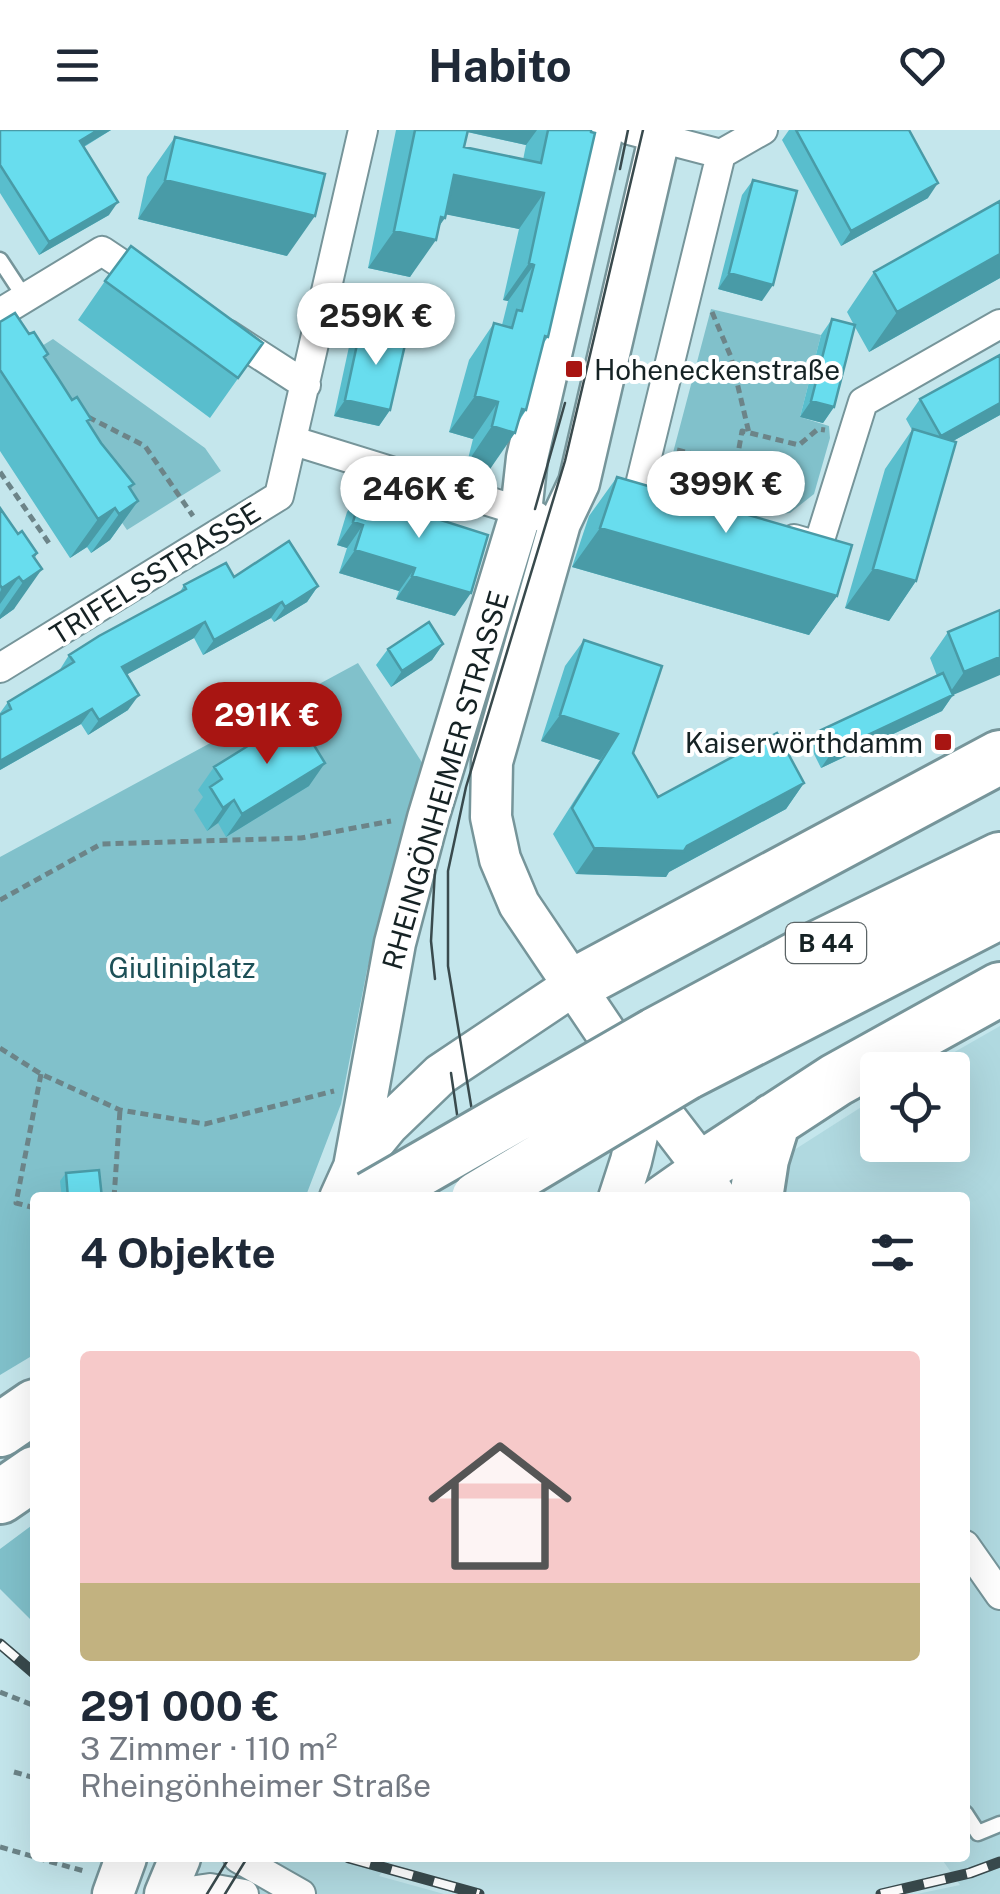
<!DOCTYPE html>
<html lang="de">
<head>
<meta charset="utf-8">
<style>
	:root { --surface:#fff; --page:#f6f6f7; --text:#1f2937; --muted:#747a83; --accent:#a81512 }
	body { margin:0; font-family:"Public Sans",sans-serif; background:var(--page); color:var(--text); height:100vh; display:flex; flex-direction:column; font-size:38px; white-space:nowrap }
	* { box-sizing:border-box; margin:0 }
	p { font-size:32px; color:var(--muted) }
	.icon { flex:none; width:55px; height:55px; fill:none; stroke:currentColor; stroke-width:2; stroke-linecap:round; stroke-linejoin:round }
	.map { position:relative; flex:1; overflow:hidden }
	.details { position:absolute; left:30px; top:1062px; width:940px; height:670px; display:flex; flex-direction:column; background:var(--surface); border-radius:10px; box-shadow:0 10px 40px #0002 }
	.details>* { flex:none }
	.tools { position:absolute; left:860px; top:922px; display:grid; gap:20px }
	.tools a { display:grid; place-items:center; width:110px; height:110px; border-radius:10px; background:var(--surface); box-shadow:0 10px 40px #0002; font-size:50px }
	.price { position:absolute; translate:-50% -85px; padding:0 22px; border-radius:35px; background:#fff; color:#222; font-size:32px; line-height:65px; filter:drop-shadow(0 2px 5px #0008) }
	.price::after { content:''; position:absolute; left:50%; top:60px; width:30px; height:22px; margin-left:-15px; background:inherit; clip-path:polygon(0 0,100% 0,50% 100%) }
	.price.on { background:var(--accent); color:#fff }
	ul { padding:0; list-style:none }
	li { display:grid; align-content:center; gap:20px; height:530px; padding:0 50px }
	li span { display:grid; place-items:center; height:310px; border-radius:10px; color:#555 }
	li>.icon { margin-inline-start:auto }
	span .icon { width:180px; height:180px; fill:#fffc; stroke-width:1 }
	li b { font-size:42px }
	h2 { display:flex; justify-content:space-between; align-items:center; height:120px; padding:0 50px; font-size:42px }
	header { display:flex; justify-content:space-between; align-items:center; height:130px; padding:0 50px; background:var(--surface); font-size:45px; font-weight:700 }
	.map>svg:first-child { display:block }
</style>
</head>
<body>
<header><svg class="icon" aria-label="menu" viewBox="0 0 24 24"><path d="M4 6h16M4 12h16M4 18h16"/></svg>Habito<svg class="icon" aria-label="heart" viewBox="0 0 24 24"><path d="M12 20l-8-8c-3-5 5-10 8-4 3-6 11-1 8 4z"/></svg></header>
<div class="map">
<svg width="1000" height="1764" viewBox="0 0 1000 1764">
	<rect width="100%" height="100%" fill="#c4e6ec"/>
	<path fill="#b0d9e0" d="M 1000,896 L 1000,1764 L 917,1764 L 960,1755 L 941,1728 L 965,1728 L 965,1068 L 719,1068 L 877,967 L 878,1015 L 952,1015 L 952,940 L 923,940 Z
		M 282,1728 L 388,1728 L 392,1729 L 379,1746 L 444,1764 L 257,1764 Z"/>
	<path fill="#81c1cb" d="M 711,179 L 821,205 L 800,287 L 829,296 L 830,308 L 814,364 L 790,383 L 771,385 L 665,353 Z
		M 53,209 L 205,318 L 221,341 L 127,400 L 13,234 Z
		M 358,533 L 423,634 L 367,840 L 341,974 L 307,1063 L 299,1068 L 35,1068 L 35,1224 L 0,1245 L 0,727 Z
		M 35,1393 L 35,1494 L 0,1459 L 0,1419 Z"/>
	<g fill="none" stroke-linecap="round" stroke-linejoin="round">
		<g stroke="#76959a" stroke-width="19">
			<path id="lane" d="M 0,130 L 25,168
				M 965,1683 L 978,1703 L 1000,1694"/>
		</g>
		<g stroke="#76959a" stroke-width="32">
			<path id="street" d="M 629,0 L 721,24 L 763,0
				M 0,183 L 102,121 L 150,153
				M 227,204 L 306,255
				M 294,311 L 536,386
				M 637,367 L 721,24
				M 794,409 L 818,416 L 863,272 L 1000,194
				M 0,538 L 279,366 L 363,0
				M 703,1037 L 724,1068
				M 965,1415 L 1000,1465
				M 238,1728 L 301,1764
				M 169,1764 L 210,1758 L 244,1764"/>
		</g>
		<g stroke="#76959a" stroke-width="45">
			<path id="secondary" d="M 356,1034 L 388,995 L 441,944 L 574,855
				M 340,1068 L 354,1037 L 395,813 L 428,688 L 521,382 L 527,328 L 603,0
				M 619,1068 L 631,1031 L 647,964
				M 659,1068 L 703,1037 L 647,964 L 519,774 L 500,729 L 491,687 L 492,632 L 560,393 L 579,353 L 661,0
				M 113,1764 L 126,1728
				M 165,1764 L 180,1728"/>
		</g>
		<g stroke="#76959a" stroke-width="58">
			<path id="highway" d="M 574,855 L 1000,627
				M 656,904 L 809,822 L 1000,729
				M 685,944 L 1000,782
				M 703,1037 L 836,950 L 1000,859
				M 756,1068 L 762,1029 L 774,990
				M 0,1300 L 35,1276
				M 0,1367 L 35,1343"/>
		</g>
		<path stroke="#6c8488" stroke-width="5" stroke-dasharray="8 5" stroke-linecap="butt" d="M 712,182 L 731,227 L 749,303
			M 88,287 L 145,316 L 193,386
			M 677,320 L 736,335 L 742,301 L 799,315 L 818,299 L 825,300
			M 0,342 L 51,416
			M 0,770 L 101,714 L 301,708 L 391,691
			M 0,918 L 41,944 L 120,980 L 205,994 L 334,961
			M 114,1068 L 120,980
			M 35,1078 L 16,1073 L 41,944
			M 0,1562 L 35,1576
			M 14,1642 L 35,1648
			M 0,1717 L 35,1727
			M 37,1728 L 84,1741"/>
		<use href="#lane" stroke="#fff" stroke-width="14"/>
		<use href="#street" stroke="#fff" stroke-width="28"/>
		<use href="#secondary" stroke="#fff" stroke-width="40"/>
		<use href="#highway" stroke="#fff" stroke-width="52"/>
		<path stroke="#394a4d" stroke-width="2.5" d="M 620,39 L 628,0
			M 535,379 L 565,273
			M 435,740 L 431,811 L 435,849
			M 451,943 L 464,1032
			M 483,1068 L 473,987 L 448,836 L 448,741 L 466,657 L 565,331 L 643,0
			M 207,1764 L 229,1728
			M 225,1764 L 247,1728"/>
		<g stroke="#394a4d" stroke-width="11">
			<path id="rail" d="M 0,1514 L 35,1544
				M 349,1728 L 479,1764
				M 881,1764 L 970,1743 L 1000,1732"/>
		</g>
		<use href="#rail" stroke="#fff" stroke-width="8" stroke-dasharray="22" stroke-linecap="butt"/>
		<g stroke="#76959a" stroke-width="58" stroke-linecap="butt">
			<path id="highway-bridge" d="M 371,1068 L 656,904
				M 478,1068 L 685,944"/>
		</g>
		<use href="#highway-bridge" stroke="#fff" stroke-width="52"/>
	</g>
	<path fill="#59becd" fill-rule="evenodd" d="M 0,0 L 111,0 L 84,17 L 109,85 L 39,125 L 0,63 Z
		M 396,0 L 591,0 L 548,207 L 543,214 L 526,280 L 490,339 L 467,333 L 473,309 L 449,302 L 469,230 L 494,193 L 502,195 L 508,171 L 503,170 L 519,99 L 446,84 L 410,147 L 368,138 ZM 467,2 L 526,15 L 523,30 L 464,17 Z
		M 789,0 L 909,0 L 928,68 L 841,116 L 782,10 Z
		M 175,7 L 287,126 L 138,89 L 147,47 Z
		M 753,50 L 762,171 L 718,159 L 742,65 Z
		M 1000,71 L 1000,148 L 869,222 L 855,197 L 834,277 L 823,293 L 800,287 L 821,205 L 832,189 L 854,195 L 847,182 L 874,142 Z
		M 105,151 L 263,213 L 210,288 L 78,190 Z
		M 361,196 L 390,280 L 379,296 L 334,286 L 350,212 Z
		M 1000,225 L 1000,285 L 953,311 L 916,451 L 889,491 L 845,478 L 885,339 L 912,300 L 906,289 L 920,269 Z
		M 45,228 L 72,270 L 91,289 L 88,293 L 138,371 L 110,410 L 91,423 L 87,417 L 70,428 L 0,321 L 0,240 Z
		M 617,347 L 837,466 L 809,505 L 572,437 L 589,386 Z
		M 363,359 L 431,387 L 455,486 L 396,469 L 399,461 L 339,443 L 347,418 L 337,415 L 347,382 Z
		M 0,378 L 18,404 L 37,423 L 14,479 L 0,489 Z
		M 234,447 L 318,456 L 307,472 L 274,492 L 271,488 L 203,525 L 194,508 L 126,545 L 128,580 L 88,605 L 81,594 L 0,640 L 0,583 L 8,572 L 59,541 L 69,525 L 180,462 L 184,455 Z
		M 1000,480 L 953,565 L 942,581 L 821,638 L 810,616 L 821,600 L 937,546 L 930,528 L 948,502 Z
		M 584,510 L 633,623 L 658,667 L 804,653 L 786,679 L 669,742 L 666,747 L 576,744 L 553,704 L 600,630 L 541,611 L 565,536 Z
		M 443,514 L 432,530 L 391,557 L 376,535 L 388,519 Z
		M 214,637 L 309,656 L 226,707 L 218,693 L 207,701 L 194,680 L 203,667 L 198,660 Z
		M 66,1043 L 102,1068 L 62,1068 L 60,1051 Z"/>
	<path fill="#499ba7" d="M 98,0 L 111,0 L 71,24 L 80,11 Z
		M 459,0 L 537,0 L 526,15 Z
		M 454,45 L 544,63 L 519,99 L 429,81 Z
		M 165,50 L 315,86 L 287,126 L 138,89 Z
		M 938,53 L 928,68 L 841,116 L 851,101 Z
		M 118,72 L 109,85 L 39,125 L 49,112 Z
		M 441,87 L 445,88 L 430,109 L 436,110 L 410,147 L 368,138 L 394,101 Z
		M 1000,124 L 1000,148 L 869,222 L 897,182 Z
		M 529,133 L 534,135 L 508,171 L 503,170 Z
		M 729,143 L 773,155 L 762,171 L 718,159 Z
		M 475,266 L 498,272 L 473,309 L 449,302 Z
		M 345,270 L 390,280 L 379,296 L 334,286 Z
		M 811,271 L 834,277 L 823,293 L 800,287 Z
		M 1000,273 L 1000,285 L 926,326 L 941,306 Z
		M 522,279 L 526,280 L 510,301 L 515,303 L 490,339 L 467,333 L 492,296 Z
		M 134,354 L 87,417 L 70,428 L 98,389 Z
		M 138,371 L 110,410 L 91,423 L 119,384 Z
		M 353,392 L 363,395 L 347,418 L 337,415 Z
		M 600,398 L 837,466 L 809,505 L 572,437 Z
		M 355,420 L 415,438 L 399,461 L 339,443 Z
		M 37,423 L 19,447 L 0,474 L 0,462 L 2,458 Z
		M 42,439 L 14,479 L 0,489 L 0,485 L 23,452 Z
		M 873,439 L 916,451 L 889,491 L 845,478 Z
		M 412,446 L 471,463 L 455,486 L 396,469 Z
		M 318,456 L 307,472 L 274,492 L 285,477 Z
		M 282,472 L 271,488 L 203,525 L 214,510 Z
		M 205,492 L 194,508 L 111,553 L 122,537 Z
		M 443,514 L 432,530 L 391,557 L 402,541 Z
		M 1000,527 L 1000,545 L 946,568 L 964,542 Z
		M 139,565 L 128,580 L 88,605 L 99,590 Z
		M 953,565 L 942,581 L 821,638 L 832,622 Z
		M 92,579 L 81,594 L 0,640 L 0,631 Z
		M 560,585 L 618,604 L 600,630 L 541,611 Z
		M 325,633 L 309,656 L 226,707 L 242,684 Z
		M 804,653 L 786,679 L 669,742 L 666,747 L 576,744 L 594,718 L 687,716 Z
		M 234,670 L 218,693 L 207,701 L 223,678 Z"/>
	<path fill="#68ddee" stroke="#499ba7" stroke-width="2.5" d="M 0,0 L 98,0 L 80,11 L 118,72 L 49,112 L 0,35 Z
		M 415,0 L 468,0 L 464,17 L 541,33 L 548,0 L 591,0 L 591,2 L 595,3 L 548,207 L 545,206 L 526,280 L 522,279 L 515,303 L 492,296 L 498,272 L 475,266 L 494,193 L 512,198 L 517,180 L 522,181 L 534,135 L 529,133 L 544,63 L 454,45 L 445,88 L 441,87 L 436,110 L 394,101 Z
		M 796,0 L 909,0 L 938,53 L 851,101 Z
		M 175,7 L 325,44 L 315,86 L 165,50 Z
		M 753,50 L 797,61 L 773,155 L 729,143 Z
		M 1000,71 L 1000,124 L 897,182 L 874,142 Z
		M 131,116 L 263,213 L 238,248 L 105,151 Z
		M 15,183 L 29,204 L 34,202 L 48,224 L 44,227 L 58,248 L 72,270 L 77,267 L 91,289 L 87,291 L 101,313 L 134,354 L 129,357 L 138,371 L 119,384 L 115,378 L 98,389 L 0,240 L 0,192 Z
		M 832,189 L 855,195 L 834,277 L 811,271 Z
		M 361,196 L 407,206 L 390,280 L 345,270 Z
		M 1000,225 L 1000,273 L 941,306 L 920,269 Z
		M 913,299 L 956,312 L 916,451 L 873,439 Z
		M 617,347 L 852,415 L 837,466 L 600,398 Z
		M 363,359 L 433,379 L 431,387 L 488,405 L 471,463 L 412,446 L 415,438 L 355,420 L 363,395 L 353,392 Z
		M 0,378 L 18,404 L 22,401 L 37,423 L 33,426 L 42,439 L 23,452 L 19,447 L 2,458 L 0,455 Z
		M 289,411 L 318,456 L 285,477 L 282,472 L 214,510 L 205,492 L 122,537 L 139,565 L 99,590 L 92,579 L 0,631 L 0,585 L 11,579 L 8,572 L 74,532 L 69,525 L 99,506 L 186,459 L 184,455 L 226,433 L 234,447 Z
		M 1000,480 L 1000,527 L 964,542 L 948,502 Z
		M 429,492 L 443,514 L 402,541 L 388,519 Z
		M 584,510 L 662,536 L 633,623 L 658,667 L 777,603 L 804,653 L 687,716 L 684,721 L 594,718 L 572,678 L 618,604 L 560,585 Z
		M 943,543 L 953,565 L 832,622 L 821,600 Z
		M 296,586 L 325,633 L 242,684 L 234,670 L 223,678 L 210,657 L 222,649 L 214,637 Z
		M 99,1040 L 102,1068 L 68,1068 L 66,1043 Z"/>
	<g fill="#a81512" stroke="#fff" stroke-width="4">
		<rect x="564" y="229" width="20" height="20" rx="5"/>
		<rect x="933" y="602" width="20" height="20" rx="5"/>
	</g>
	<g text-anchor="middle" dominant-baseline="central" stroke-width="8" stroke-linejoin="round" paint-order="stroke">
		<rect fill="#fff" stroke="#5b6466" stroke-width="2.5" x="786" y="793" width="80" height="40" rx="8"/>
		<g font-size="25" font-weight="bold" fill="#152224">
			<text x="826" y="813">B 44</text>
		</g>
		<g font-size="28" fill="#152224" stroke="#fff" text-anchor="start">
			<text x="594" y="239">Hoheneckenstraße</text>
			<text x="923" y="612" text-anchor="end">Kaiserwörthdamm</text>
		</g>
		<g font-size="28" fill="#152224" stroke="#fff">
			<text transform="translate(155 443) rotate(-32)">TRIFELSSTRASSE</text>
			<text transform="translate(445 650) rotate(-74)">RHEINGÖNHEIMER STRASSE</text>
		</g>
		<g font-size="28" fill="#1d5057" stroke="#fff">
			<text x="182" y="837">Giuliniplatz</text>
		</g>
	</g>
</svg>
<div class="tools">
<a><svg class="icon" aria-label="locate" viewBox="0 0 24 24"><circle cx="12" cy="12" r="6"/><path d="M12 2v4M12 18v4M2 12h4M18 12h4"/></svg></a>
</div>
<b class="price" style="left:376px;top:238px">259K €</b>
<b class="price" style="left:726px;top:406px">399K €</b>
<b class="price" style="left:419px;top:411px">246K €</b>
<b class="price on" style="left:267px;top:637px">291K €</b>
<section class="details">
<h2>4 Objekte<svg class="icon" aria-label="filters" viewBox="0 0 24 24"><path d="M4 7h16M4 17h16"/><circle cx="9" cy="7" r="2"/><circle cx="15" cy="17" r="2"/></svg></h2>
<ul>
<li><span style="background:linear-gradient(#f6c9c9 75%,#c2b280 0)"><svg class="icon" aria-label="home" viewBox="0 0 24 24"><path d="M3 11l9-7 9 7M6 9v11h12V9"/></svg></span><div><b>291 000 €</b><p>3 Zimmer · 110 m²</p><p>Rheingönheimer Straße</p></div></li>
</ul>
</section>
</div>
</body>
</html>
